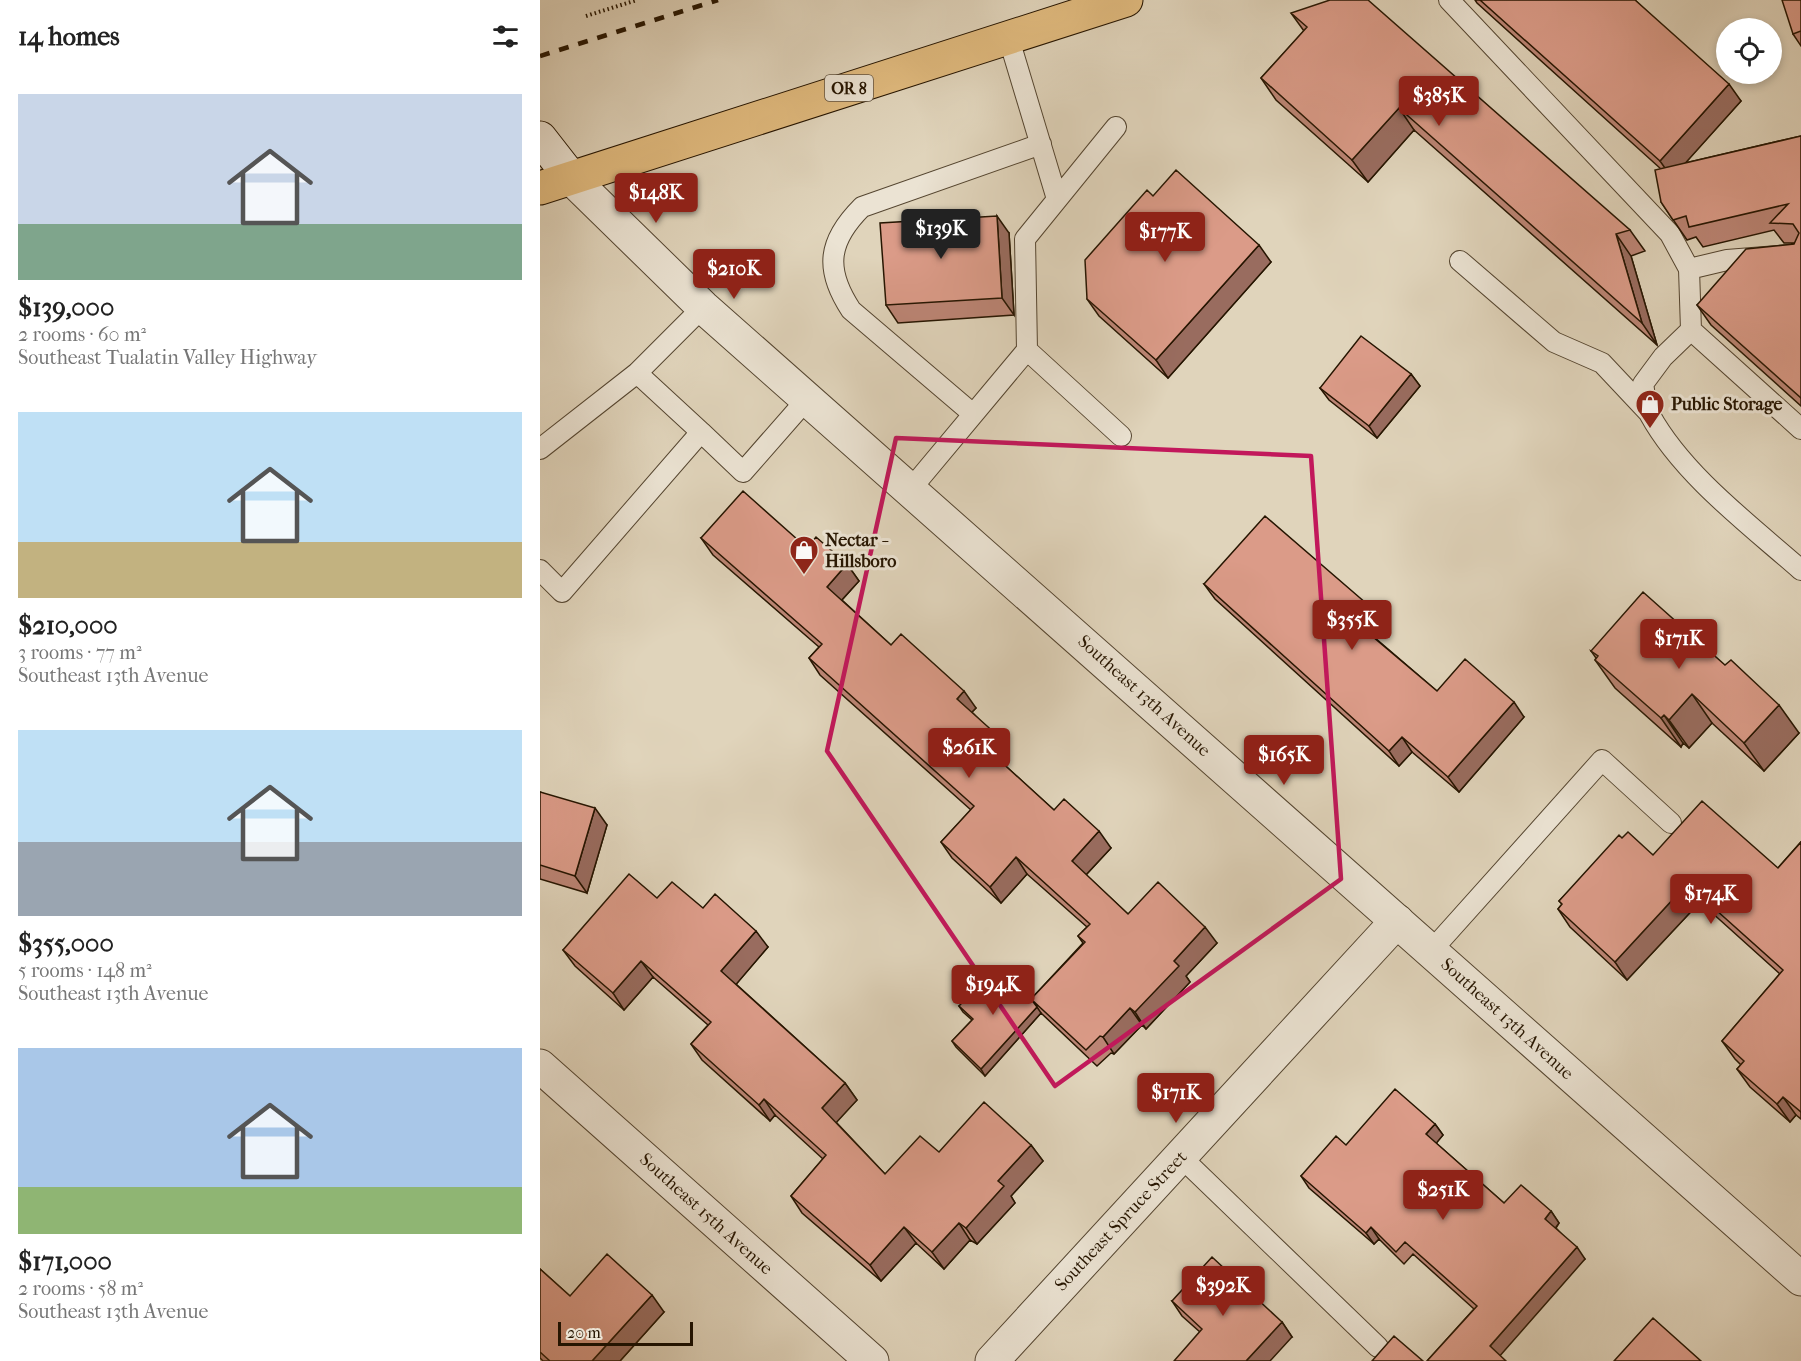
<!DOCTYPE html>
<html lang="en">
<head>
<meta charset="utf-8">
<style>
	:root { --surface:#fff; --page:#f6f6f6; --text:#222; --muted:#767676; --accent:#8f2418 }
	body { margin:0; font-family:"IM FELL French Canon",serif; background:var(--page); color:var(--text); height:100vh; display:flex; flex-direction:column; font-size:22px; white-space:nowrap }
	* { box-sizing:border-box; margin:0 }
	p { font-size:20px; color:var(--muted) }
	.icon { flex:none; width:33px; height:33px; fill:none; stroke:currentColor; stroke-width:2; stroke-linecap:round; stroke-linejoin:round }
	.map { position:relative; flex:1; overflow:hidden }
	.side { display:flex; flex-direction:column; background:var(--surface); width:540px }
	.side>* { flex:none }
	.buttons { position:absolute; left:1176px; top:18px; display:grid; gap:12px }
	.buttons a { display:grid; place-items:center; width:66px; height:66px; border-radius:50%; background:var(--surface); box-shadow:0 3px 9px #0003; font-size:30px }
	.scale { position:absolute; left:18px; bottom:15px; width:135px; box-sizing:border-box; padding-left:6px; border:3px solid #261501; border-top:0; font-size:16px; line-height:21px; white-space:nowrap; color:#261501; -webkit-text-stroke:4px #ebe3d3; paint-order:stroke }
	.price { position:absolute; translate:-50% -51px; padding:0 14px; border-radius:6px; background:var(--accent); color:#fff; font-size:20px; line-height:39px; filter:drop-shadow(0 2px 3px #0008) }
	.price::after { content:''; position:absolute; left:50%; top:36px; width:18px; height:14px; margin-left:-9px; background:inherit; clip-path:polygon(0 0,100% 0,50% 100%) }
	.price.active { background:#222; color:#fff }
	ul { padding:0; list-style:none }
	li { display:grid; align-content:center; gap:12px; height:318px; padding:0 18px }
	li span { display:grid; place-items:center; height:186px; border-radius:0px; color:#555 }
	li>.icon { margin-inline-start:auto }
	span .icon { width:108px; height:108px; fill:#fffc; stroke-width:1 }
	li b { font-size:26px }
	h2 { display:flex; justify-content:space-between; align-items:center; height:72px; padding:0 18px; font-size:26px }
	main { display:flex; flex:1; min-height:0 }
	.map>svg:first-child { display:block }
</style>
</head>
<body>
<main>
<section class="side">
<h2>14 homes<svg class="icon" aria-label="filters" viewBox="0 0 24 24"><path d="M4 7h16M4 17h16"/><circle cx="9" cy="7" r="2"/><circle cx="15" cy="17" r="2"/></svg></h2>
<ul>
<li><span style="background:linear-gradient(#c9d6e8 70%,#7fa58c 0)"><svg class="icon" aria-label="home" viewBox="0 0 24 24"><path d="M3 11l9-7 9 7M6 9v11h12V9"/></svg></span><div><b>$139,000</b><p>2 rooms · 60 m²</p><p>Southeast Tualatin Valley Highway</p></div></li>
<li><span style="background:linear-gradient(#bfe0f5 70%,#c2b280 0)"><svg class="icon" aria-label="home" viewBox="0 0 24 24"><path d="M3 11l9-7 9 7M6 9v11h12V9"/></svg></span><div><b>$210,000</b><p>3 rooms · 77 m²</p><p>Southeast 13th Avenue</p></div></li>
<li><span style="background:linear-gradient(#bfe0f5 60%,#9aa5b1 0)"><svg class="icon" aria-label="home" viewBox="0 0 24 24"><path d="M3 11l9-7 9 7M6 9v11h12V9"/></svg></span><div><b>$355,000</b><p>5 rooms · 148 m²</p><p>Southeast 13th Avenue</p></div></li>
<li><span style="background:linear-gradient(#a9c7e8 75%,#8fb573 0)"><svg class="icon" aria-label="home" viewBox="0 0 24 24"><path d="M3 11l9-7 9 7M6 9v11h12V9"/></svg></span><div><b>$171,000</b><p>2 rooms · 58 m²</p><p>Southeast 13th Avenue</p></div></li>
</ul>
</section>
<div class="map">
<svg width="1261" height="1361" viewBox="0 0 1261 1361">
	<rect width="100%" height="100%" fill="#e0d4bb"/>
	<filter id="stains"><feTurbulence type="fractalNoise" baseFrequency=".00333" numOctaves="4"/><feColorMatrix values="0 0 0 0 .2 0 0 0 0 .09 0 0 0 0 .02 0 0 0 .5 -.17"/></filter>
	<radialGradient id="worn" r=".72"><stop offset=".6" stop-color="#630" stop-opacity="0"/><stop offset="1" stop-color="#630" stop-opacity=".3"/></radialGradient>
	<g fill="none" stroke-linecap="round" stroke-linejoin="round">
		<g stroke="#544530" stroke-width="22">
			<path id="service" d="M 909,0 L 1130,234 L 1149,269 L 1151,330 L 1261,429
				M 468,36 L 517,199
				M 576,127 L 485,239 L 487,350 L 581,436
				M 920,261 L 1014,342 L 1062,363 L 1109,413
				M 1149,269 L 1187,260 L 1261,254
				M 1151,330 L 1123,357 L 1103,384 C 1105,393 1105,407 1110,415 C 1143,475 1210,525 1261,570
				M 97,373 L 161,432
				M 433,414 L 311,310 C 284,269 288,241 322,207 L 501,144
				M 0,449 L 97,373 L 163,307
				M 370,490 L 487,350
				M 0,570 L 22,592 L 161,432 L 203,472 L 267,399
				M 891,951 L 1062,760 L 1131,823
				M 641,1157 L 838,1347"/>
		</g>
		<g stroke="#544530" stroke-width="35">
			<path id="minor" d="M 0,1066 L 332,1361
				M 452,1361 L 857,921"/>
		</g>
		<g stroke="#544530" stroke-width="35">
			<path id="tertiary" d="M 32,179 L 163,307 L 1261,1279"/>
		</g>
		<g stroke="#261501" stroke-width="35">
			<path id="secondary" d="M 0,138 L 32,179"/>
		</g>
		<g stroke="#261501" stroke-width="35">
			<path id="primary" d="M 0,188 L 586,0"/>
		</g>
		<path stroke="#261501" stroke-width="4" stroke-dasharray="1.5 3" stroke-linecap="butt" d="M 46,16 L 97,0"/>
		<use href="#service" stroke="#ebe3d3" stroke-width="20"/>
		<use href="#minor" stroke="#ebe3d3" stroke-width="33"/>
		<use href="#tertiary" stroke="#ebe3d3" stroke-width="33"/>
		<use href="#secondary" stroke="#ebe3d3" stroke-width="33"/>
		<use href="#primary" stroke="#e0ba7e" stroke-width="33"/>
		<path stroke="#261501" stroke-width="4.5" stroke-dasharray="10 10" stroke-linecap="butt" d="M 0,56 L 178,0"/>
	</g>
	<path fill="#bc8575" stroke="#261501" stroke-width="1.5" d="M 935,0 L 1095,0 L 1201,101 L 1145,163 L 1261,136 L 1261,406 L 1171,325 L 1157,305 L 1254,243 L 1244,243 L 1234,230 L 1163,247 L 1156,237 L 1147,240 L 1121,202 L 1121,169 L 937,3 Z
		M 1261,0 L 1261,46 L 1253,34 Z
		M 751,13 L 1090,230 L 1105,251 L 1091,256 L 1117,345 L 874,130 L 828,182 L 736,100 L 721,78 L 764,31 Z
		M 613,196 L 731,262 L 628,378 L 559,316 L 547,299 Z
		M 469,233 L 474,315 L 358,323 L 346,305 Z
		M 871,374 L 880,386 L 837,438 L 789,400 L 780,388 Z
		M 161,538 L 267,548 L 307,564 L 319,581 L 302,600 L 351,645 L 436,708 L 432,712 L 469,751 L 460,761 L 514,810 L 571,848 L 546,875 L 588,914 L 677,943 L 646,976 L 650,982 L 606,1029 L 602,1025 L 574,1054 L 571,1053 L 557,1066 L 501,1013 L 445,1076 L 416,1047 L 412,1041 L 432,1020 L 423,1012 L 419,1006 L 492,998 L 543,943 L 538,936 L 547,927 L 487,874 L 461,903 L 412,858 L 401,842 L 431,810 L 280,675 L 269,658 L 279,647 L 173,555 Z
		M 664,584 L 834,610 L 845,625 L 834,637 L 897,691 L 984,717 L 919,792 L 872,752 L 859,766 L 675,599 Z
		M 1051,651 L 1259,733 L 1224,771 L 1172,723 L 1149,748 L 1143,743 L 1141,747 L 1075,688 L 1055,660 L 1056,658 Z
		M 0,792 L 67,825 L 47,893 L 0,879 Z
		M 1082,838 L 1113,855 L 1238,868 L 1261,842 L 1261,1119 L 1256,1115 L 1250,1122 L 1210,1087 L 1197,1069 L 1201,1065 L 1195,1059 L 1182,1041 L 1240,974 L 1160,902 L 1087,980 L 1030,927 L 1018,909 L 1022,904 L 1019,901 Z
		M 117,898 L 163,908 L 228,947 L 196,984 L 305,1083 L 317,1100 L 296,1122 L 345,1174 L 399,1152 L 491,1145 L 503,1161 L 471,1196 L 475,1203 L 437,1244 L 430,1240 L 404,1269 L 376,1243 L 341,1281 L 262,1213 L 251,1196 L 283,1159 L 235,1115 L 230,1121 L 162,1060 L 151,1044 L 168,1025 L 113,977 L 84,1010 L 35,966 L 23,950 Z
		M 895,1124 L 903,1135 L 896,1143 L 964,1203 L 1011,1211 L 1019,1223 L 1016,1228 L 1045,1259 L 887,1361 L 934,1309 L 873,1254 L 864,1264 L 839,1239 L 834,1244 L 769,1188 L 761,1176 L 806,1145 Z
		M 0,1269 L 30,1296 L 124,1312 L 80,1361 L 3,1361 L 0,1358 Z
		M 632,1301 L 742,1322 L 752,1337 L 660,1332 L 642,1316 Z"/>
	<path fill="#996c5f" stroke="#261501" stroke-width="1.5" d="M 1189,84 L 1201,101 L 1132,178 L 1120,161 Z
		M 859,108 L 874,130 L 828,182 L 812,160 Z
		M 457,216 L 469,233 L 474,315 L 462,298 Z
		M 1076,234 L 1091,256 L 1117,345 L 1102,323 Z
		M 719,245 L 731,262 L 628,378 L 616,360 Z
		M 871,374 L 880,386 L 837,438 L 829,426 Z
		M 307,564 L 319,581 L 299,603 L 287,587 Z
		M 834,610 L 845,625 L 831,641 L 820,626 Z
		M 424,691 L 436,708 L 429,715 L 417,699 Z
		M 1152,694 L 1172,723 L 1149,748 L 1129,720 Z
		M 974,702 L 984,717 L 919,792 L 908,777 Z
		M 1239,705 L 1259,733 L 1224,771 L 1204,743 Z
		M 1124,715 L 1143,743 L 1141,747 L 1121,718 Z
		M 457,735 L 469,751 L 457,764 L 446,748 Z
		M 862,737 L 872,752 L 859,766 L 849,751 Z
		M 55,808 L 67,825 L 47,893 L 35,876 Z
		M 559,831 L 571,848 L 543,878 L 532,861 Z
		M 476,857 L 487,874 L 461,903 L 450,887 Z
		M 1147,884 L 1160,902 L 1087,980 L 1075,962 Z
		M 665,927 L 677,943 L 646,976 L 650,982 L 606,1029 L 595,1012 L 634,961 Z
		M 216,931 L 228,947 L 193,988 L 181,971 Z
		M 101,961 L 113,977 L 84,1010 L 73,993 Z
		M 497,1007 L 501,1013 L 445,1076 L 441,1069 Z
		M 590,1008 L 602,1025 L 574,1054 L 563,1037 Z
		M 305,1083 L 317,1100 L 294,1125 L 282,1108 Z
		M 1243,1097 L 1256,1115 L 1250,1122 L 1237,1104 Z
		M 224,1099 L 235,1115 L 230,1121 L 219,1105 Z
		M 895,1124 L 903,1135 L 894,1146 L 886,1134 Z
		M 491,1145 L 503,1161 L 471,1196 L 475,1203 L 437,1244 L 426,1228 L 458,1181 Z
		M 1011,1211 L 1019,1223 L 1014,1230 L 1005,1219 Z
		M 419,1223 L 430,1240 L 404,1269 L 392,1252 Z
		M 364,1227 L 376,1243 L 341,1281 L 330,1265 Z
		M 831,1227 L 839,1239 L 834,1244 L 826,1233 Z
		M 1037,1247 L 1045,1259 L 958,1358 L 950,1346 Z
		M 112,1295 L 124,1312 L 80,1361 L 52,1361 Z
		M 742,1322 L 752,1337 L 730,1361 L 706,1361 Z"/>
	<path fill="#db9b88" stroke="#261501" stroke-width="1.5" d="M 790,0 L 828,0 L 1090,230 L 1076,234 L 1102,323 L 859,108 L 812,160 L 721,78 L 767,27 L 751,13 Z
		M 940,0 L 1095,0 L 1189,84 L 1120,161 Z
		M 1242,0 L 1261,0 L 1261,31 L 1253,34 Z
		M 1261,136 L 1261,398 L 1157,305 L 1206,249 L 1254,244 L 1259,233 L 1253,224 L 1230,223 L 1248,204 L 1149,227 L 1146,216 L 1133,220 L 1121,202 L 1115,170 Z
		M 636,170 L 719,245 L 616,360 L 547,299 L 545,260 L 607,190 L 613,196 Z
		M 457,216 L 462,298 L 346,305 L 340,223 Z
		M 821,336 L 871,374 L 829,426 L 780,388 Z
		M 203,491 L 267,548 L 276,537 L 307,564 L 287,587 L 351,645 L 361,634 L 424,691 L 417,699 L 457,735 L 446,748 L 514,810 L 524,799 L 559,831 L 532,861 L 588,914 L 618,882 L 665,927 L 634,961 L 639,966 L 595,1012 L 590,1008 L 563,1037 L 560,1036 L 546,1050 L 491,999 L 545,942 L 538,936 L 550,924 L 476,857 L 450,887 L 401,842 L 434,806 L 269,658 L 282,644 L 161,538 Z
		M 725,516 L 834,610 L 820,626 L 897,691 L 925,659 L 974,702 L 908,777 L 862,737 L 849,751 L 664,584 Z
		M 1103,592 L 1185,665 L 1191,660 L 1239,705 L 1204,743 L 1152,694 L 1129,720 L 1124,715 L 1121,718 L 1055,660 L 1058,656 L 1051,651 Z
		M 0,792 L 55,808 L 35,876 L 0,865 Z
		M 1162,801 L 1238,868 L 1261,842 L 1261,1112 L 1243,1097 L 1237,1104 L 1197,1069 L 1204,1061 L 1182,1041 L 1243,970 L 1147,884 L 1075,962 L 1018,909 L 1022,904 L 1019,901 L 1079,835 L 1082,838 L 1088,832 L 1113,855 Z
		M 89,874 L 117,898 L 132,882 L 163,908 L 175,894 L 216,931 L 181,971 L 305,1083 L 282,1108 L 345,1174 L 380,1136 L 399,1152 L 444,1102 L 491,1145 L 458,1181 L 464,1186 L 426,1228 L 419,1223 L 392,1252 L 364,1227 L 330,1265 L 251,1196 L 286,1155 L 224,1099 L 219,1105 L 151,1044 L 171,1022 L 101,961 L 73,993 L 23,950 Z
		M 457,966 L 492,998 L 491,999 L 497,1007 L 441,1069 L 412,1041 L 433,1019 L 419,1006 Z
		M 855,1089 L 895,1124 L 886,1134 L 964,1203 L 981,1185 L 1011,1211 L 1005,1219 L 1037,1247 L 950,1346 L 966,1361 L 887,1361 L 937,1306 L 865,1242 L 856,1252 L 831,1227 L 826,1233 L 761,1176 L 796,1136 L 806,1145 Z
		M 67,1254 L 112,1295 L 52,1361 L 10,1361 L 0,1352 L 0,1269 L 30,1296 Z
		M 672,1257 L 742,1322 L 706,1361 L 634,1361 L 662,1329 L 632,1301 Z
		M 1113,1318 L 1161,1361 L 1074,1361 Z
		M 854,1336 L 883,1361 L 832,1361 Z"/>
	<path fill="none" stroke="#c2185b" stroke-width="4.5" stroke-linejoin="round" d="M 356,438 L 771,456 L 801,879 L 515,1086 L 287,751 Z"/>
	<defs>
		<g id="shop-pin" transform="scale(1.5)"><path d="M0 17L-7.5 6A9.5 9.5 0 1 1 7.5 6Z" fill="#8f2418" stroke="#ebe3d3"/><path d="M-5-2.5h2.3a2.7 3.5 0 0 1 5.4 0H5L5.5 6h-11ZM-1.5-2.5h3a1.5 2.3 0 0 0-3 0Z" fill="#fff"/></g>
	</defs>
	<g fill-rule="evenodd">
		<use href="#shop-pin" x="1110" y="404"/>
		<use href="#shop-pin" x="264" y="550"/>
	</g>
	<g text-anchor="middle" dominant-baseline="central" stroke-width="6" stroke-linejoin="round" paint-order="stroke">
		<rect fill="#ebe3d3" stroke="#615340" stroke-width="1.5" x="285" y="75" width="48" height="26" rx="4.5"/>
		<g font-size="16" font-weight="bold" fill="#261501">
			<text x="309" y="88">OR 8</text>
		</g>
		<g font-size="18" font-weight="bold" fill="#261501" stroke="#ebe3d3" text-anchor="start">
			<text x="1131" y="404">Public Storage</text>
			<text x="285" y="540">Nectar -<tspan x="285" dy="21">Hillsboro</tspan></text>
		</g>
		<g font-size="18" fill="#261501" stroke="#ebe3d3">
			<text transform="translate(604 696) rotate(42)">Southeast 13th Avenue</text>
			<text transform="translate(967 1019) rotate(42)">Southeast 13th Avenue</text>
			<text transform="translate(166 1214) rotate(42)">Southeast 15th Avenue</text>
			<text transform="translate(581 1221) rotate(-47)">Southeast Spruce Street</text>
		</g>
	</g>
	<rect width="100%" height="100%" filter="url(#stains)"/>
	<rect width="100%" height="100%" fill="url(#worn)"/>
</svg>
<div class="buttons">
<a><svg class="icon" aria-label="locate" viewBox="0 0 24 24"><circle cx="12" cy="12" r="6"/><path d="M12 2v4M12 18v4M2 12h4M18 12h4"/></svg></a>
</div>
<div class="scale">20 m</div>
<b class="price" style="left:899px;top:127px">$385K</b>
<b class="price" style="left:116px;top:224px">$148K</b>
<b class="price active" style="left:401px;top:260px">$139K</b>
<b class="price" style="left:625px;top:263px">$177K</b>
<b class="price" style="left:194px;top:300px">$210K</b>
<b class="price" style="left:812px;top:651px">$355K</b>
<b class="price" style="left:1139px;top:670px">$171K</b>
<b class="price" style="left:429px;top:779px">$261K</b>
<b class="price" style="left:744px;top:786px">$165K</b>
<b class="price" style="left:1171px;top:925px">$174K</b>
<b class="price" style="left:453px;top:1016px">$194K</b>
<b class="price" style="left:636px;top:1124px">$171K</b>
<b class="price" style="left:903px;top:1221px">$251K</b>
<b class="price" style="left:683px;top:1317px">$392K</b>
</div>
</main>
</body>
</html>
